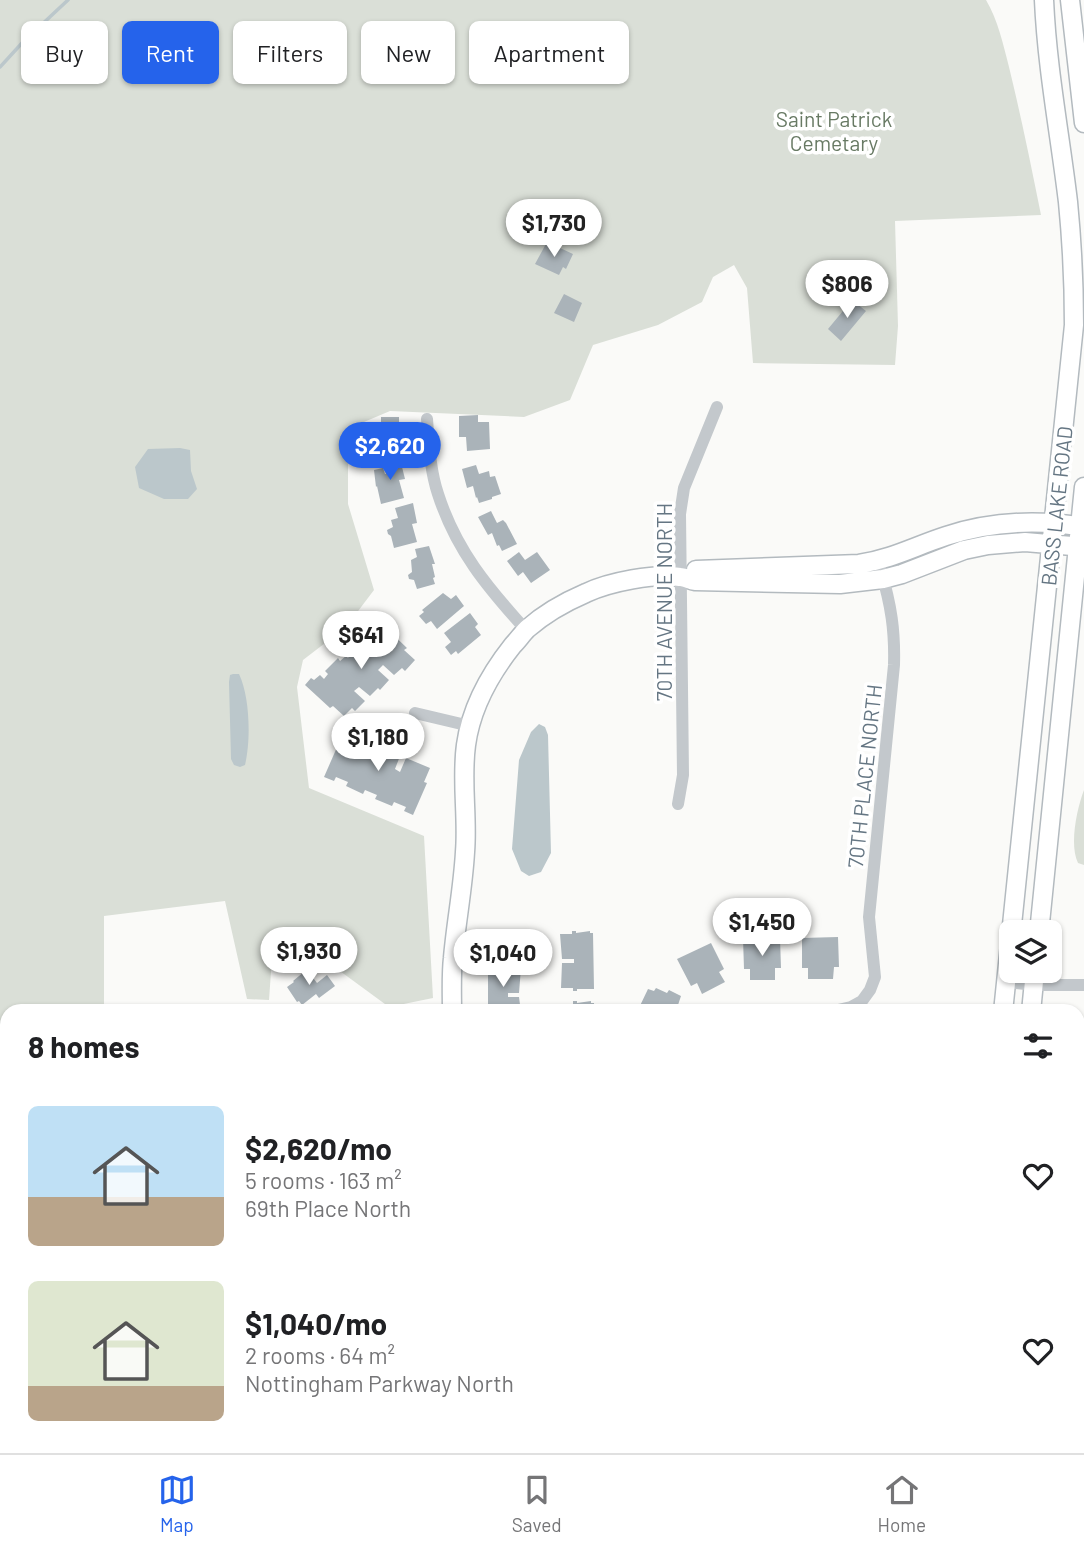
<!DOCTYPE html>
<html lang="en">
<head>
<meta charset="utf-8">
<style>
	:root { --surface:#fff; --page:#f6f6f6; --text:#202124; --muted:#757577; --line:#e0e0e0; --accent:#2563eb }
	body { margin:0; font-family:Barlow,sans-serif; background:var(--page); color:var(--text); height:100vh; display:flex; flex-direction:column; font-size:26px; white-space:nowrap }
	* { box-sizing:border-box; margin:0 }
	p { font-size:23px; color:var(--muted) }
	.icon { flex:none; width:38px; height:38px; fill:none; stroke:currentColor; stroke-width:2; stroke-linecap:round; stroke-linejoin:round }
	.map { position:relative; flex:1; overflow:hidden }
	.panel { position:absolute; left:0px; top:1004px; width:1085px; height:450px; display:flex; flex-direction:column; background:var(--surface); border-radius:21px 21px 0 0; box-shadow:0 2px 5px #0004 }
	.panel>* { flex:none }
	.banner { position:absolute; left:21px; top:21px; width:700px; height:63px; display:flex; gap:14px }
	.tools { position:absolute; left:999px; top:920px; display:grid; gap:14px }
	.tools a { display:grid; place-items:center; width:63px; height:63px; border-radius:10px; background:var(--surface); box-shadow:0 2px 5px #0004; font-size:35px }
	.price { position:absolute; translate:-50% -60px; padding:0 16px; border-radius:24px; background:#fff; color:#222; font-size:23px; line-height:46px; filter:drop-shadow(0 2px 4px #0008) }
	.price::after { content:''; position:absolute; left:50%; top:42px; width:21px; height:16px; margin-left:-10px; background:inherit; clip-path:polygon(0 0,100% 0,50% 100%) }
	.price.current { background:var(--accent); color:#fff }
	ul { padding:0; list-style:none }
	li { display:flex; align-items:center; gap:21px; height:175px; padding:0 28px }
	li span { display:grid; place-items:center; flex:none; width:196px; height:140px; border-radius:10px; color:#555 }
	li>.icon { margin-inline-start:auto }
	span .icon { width:84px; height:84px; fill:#fffc; stroke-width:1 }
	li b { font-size:30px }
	h2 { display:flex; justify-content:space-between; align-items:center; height:84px; padding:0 28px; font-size:30px }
	.chip { padding:0 24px; border-radius:10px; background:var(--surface); box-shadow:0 2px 5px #0004; font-size:24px; line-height:63px }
	.chip.current { background:var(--accent); color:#fff }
	.tabs { display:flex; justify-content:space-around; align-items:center; height:98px; border-top:2px solid var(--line); background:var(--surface); font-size:19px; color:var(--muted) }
	.tabs a { display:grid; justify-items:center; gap:4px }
	.tabs .current { color:var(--accent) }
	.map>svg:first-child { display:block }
</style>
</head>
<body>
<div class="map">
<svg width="1084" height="1453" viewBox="0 0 1084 1453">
	<rect width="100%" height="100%" fill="#fafaf8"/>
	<path fill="#e8e9e9" d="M 347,1447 L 834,1447 L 830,1453 L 347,1453 Z"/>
	<path fill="#dadfd7" d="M 0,0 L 986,0 C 998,20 1003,44 1009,67 C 1021,116 1031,165 1041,215 L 895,221 L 898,326 L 895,365 L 753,363 L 747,288 L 734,265 L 713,277 L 702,302 L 658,325 L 593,345 L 570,400 L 524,417 L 390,411 L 364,422 L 348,453 L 348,504 L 374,590 L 346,627 L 303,660 L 297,687 L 309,788 L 424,836 L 433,998 L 389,1007 L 329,963 L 308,944 L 272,958 L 269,1000 L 247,999 L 225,901 L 104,916 L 104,1011 L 7,1012 L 7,1101 L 0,1106 Z
		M 1084,790 L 1084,865 L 1078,863 C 1069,845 1077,808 1084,790 Z
		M 1078,1368 L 1084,1372 L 1084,1453 L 925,1453 L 930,1447 L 1078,1447 Z
		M 629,1447 L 758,1447 L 758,1453 L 629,1453 Z"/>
	<path fill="#bbc7cb" d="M 180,448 L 190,450 L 191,471 L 197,489 L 188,499 L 164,499 L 139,488 L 135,467 L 148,449 Z
		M 233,674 L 239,674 C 250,697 251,740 245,765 L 240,767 L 234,765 L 231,759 L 229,682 L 230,675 Z
		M 539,724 L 545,727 L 548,735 L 551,853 L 541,872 L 529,876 L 521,871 L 512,849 L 519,760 L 531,732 Z"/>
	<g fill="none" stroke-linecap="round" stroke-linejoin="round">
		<path stroke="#bbc7cb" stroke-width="3.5" d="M 0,67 L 22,43 L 68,0"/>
	</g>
	<path fill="#aab3b9" d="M 547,242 L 573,254 L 566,269 L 563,267 L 559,275 L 535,264 Z
		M 564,294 L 582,303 L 574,322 L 554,313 Z
		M 852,300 L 866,311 L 841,341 L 828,329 Z
		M 478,415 L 478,422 L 489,422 L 490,449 L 467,451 L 466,437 L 459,437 L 459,416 Z
		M 381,417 L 399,417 L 399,436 L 393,436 L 392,447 L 390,447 L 390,454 L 369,455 L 369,447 L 367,447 L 367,422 L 381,422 Z
		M 400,459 L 405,479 L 399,480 L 404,498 L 381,504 L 377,486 L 376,487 L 374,470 L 383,468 L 385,474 L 386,474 L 384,462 Z
		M 476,465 L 479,474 L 489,471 L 490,477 L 495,476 L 501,494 L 492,497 L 492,499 L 479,503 L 477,497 L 476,498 L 473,486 L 467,488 L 462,469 Z
		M 413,503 L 417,523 L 412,524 L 417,542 L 394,548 L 391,536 L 388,534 L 387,530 L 393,527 L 391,520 L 398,518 L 395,508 Z
		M 491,511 L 497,523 L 503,520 L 506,523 L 517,544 L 502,551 L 499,545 L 497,546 L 492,533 L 488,535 L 478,517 Z
		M 429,546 L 435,564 L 432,564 L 435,577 L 433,578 L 435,584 L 417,589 L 414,580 L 409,579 L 408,575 L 412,572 L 411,560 L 417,557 L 415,549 Z
		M 519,552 L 525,560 L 537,552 L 550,570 L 531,583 L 523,572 L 518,576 L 507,561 Z
		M 443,593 L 451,599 L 456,595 L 464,606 L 437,629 L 431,621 L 426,624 L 419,616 L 424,612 L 422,610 Z
		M 470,613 L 478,624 L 475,627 L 481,635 L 458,654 L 456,651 L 451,655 L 445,647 L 451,642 L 444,633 Z
		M 382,624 L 407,648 L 404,650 L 415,660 L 405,671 L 402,668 L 394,675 L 383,665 L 378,670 L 389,680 L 380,690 L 378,688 L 370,696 L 359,687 L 354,691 L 365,701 L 355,711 L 352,708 L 344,716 L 333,706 L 330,708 L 305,685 L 311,678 L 314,680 L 320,675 L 324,679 L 328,674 L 325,671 L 338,658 L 340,661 L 346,656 L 348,658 L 352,653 L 349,650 L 362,637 L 364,640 L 370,635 L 374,638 L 378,634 L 375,631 Z
		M 347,733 L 371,743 L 365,757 L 371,759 L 377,745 L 400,756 L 395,769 L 400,772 L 406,758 L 430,768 L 424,782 L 427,783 L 413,815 L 404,811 L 406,807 L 394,802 L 392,806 L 375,799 L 377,795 L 365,790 L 363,794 L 346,786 L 348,782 L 336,777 L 334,781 L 324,777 L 338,745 L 341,746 Z
		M 572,931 L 576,931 L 576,933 L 590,931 L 590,933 L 593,933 L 594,989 L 577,989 L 577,991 L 573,991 L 573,988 L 561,988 L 562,963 L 574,963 L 574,959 L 562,959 L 560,934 L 572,934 Z
		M 838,937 L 839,967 L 834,967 L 833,979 L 808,979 L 808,968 L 802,968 L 802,938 Z
		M 743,938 L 780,938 L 781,968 L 775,968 L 775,980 L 750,980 L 750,969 L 744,969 Z
		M 711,943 L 724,969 L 719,972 L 725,982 L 702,994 L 697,983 L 691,986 L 677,959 Z
		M 499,964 L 499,966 L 506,967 L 505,965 L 509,964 L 510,967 L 521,968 L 519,993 L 508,993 L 508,997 L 519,997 L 521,1012 L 488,1012 L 488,967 L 490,966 L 490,965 Z
		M 305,971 L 308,971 L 317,983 L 327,975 L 335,986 L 319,998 L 316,994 L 302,1005 L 299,1001 L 297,1002 L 287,987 L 294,982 L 293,981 Z
		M 656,988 L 667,993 L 669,990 L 681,996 L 678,1005 L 681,1006 L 678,1012 L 637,1012 L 648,989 L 654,991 Z
		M 573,1001 L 577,1001 L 577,1003 L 591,1001 L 591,1003 L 594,1003 L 594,1012 L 561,1012 L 561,1004 L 573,1004 Z
		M 1080,1179 L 1084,1180 L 1084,1206 L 1078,1205 L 1078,1190 Z"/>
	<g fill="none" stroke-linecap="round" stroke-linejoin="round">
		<g stroke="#b3babf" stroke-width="21">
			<path id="secondary" d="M 1070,0 L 1084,123
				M 696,570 L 859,564 C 892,559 915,546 946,536 C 992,521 1036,519 1084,527
				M 1039,933 L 1084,487
				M 452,1012 C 452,994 451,976 453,958 C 456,923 463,888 465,852 C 468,817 461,781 466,745 C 471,708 490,674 513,645 C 518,640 522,634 527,629 C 544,614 565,602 586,593 C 609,582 655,573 680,577 C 685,577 690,580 695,581 L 840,584 L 883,579 L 902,574 L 964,550 L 988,545 L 1025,542 L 1084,547
				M 1003,1012 L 1074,325 C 1074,284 1072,243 1068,202 C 1060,135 1047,68 1044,0
				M 1031,1012 L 1035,971
				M 0,1297 L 7,1294
				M 864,1453 L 868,1447
				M 889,1453 L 892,1447"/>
		</g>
		<path stroke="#c3c8cc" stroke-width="12" d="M 427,419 C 429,444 430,470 438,494 C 456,550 487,587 526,630
			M 415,713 L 470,726
			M 678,804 L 683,775 L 680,514 L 684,488 L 717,407
			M 1006,982 L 1034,985 L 1084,985
			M 745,1012 L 838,1010 L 851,1007 L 862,1001 L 870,990 L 875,977 L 869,917 L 894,665 C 895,630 891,605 881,571"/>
		<use href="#secondary" stroke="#fff" stroke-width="18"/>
	</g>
	<g text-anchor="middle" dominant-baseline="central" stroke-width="7" stroke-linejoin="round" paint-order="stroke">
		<g font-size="21" fill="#687a64" stroke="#fff">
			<text x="834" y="118">Saint Patrick<tspan x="834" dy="24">Cemetary</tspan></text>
		</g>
		<g font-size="21" fill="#657683" stroke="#fff">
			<text transform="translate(1056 506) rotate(-84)">BASS LAKE ROAD</text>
			<text transform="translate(663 602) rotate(-90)">70TH AVENUE NORTH</text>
			<text transform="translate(864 776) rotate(-84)">70TH PLACE NORTH</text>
		</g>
	</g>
</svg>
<div class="tools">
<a><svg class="icon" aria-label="layers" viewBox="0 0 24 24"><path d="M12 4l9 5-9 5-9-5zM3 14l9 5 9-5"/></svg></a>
</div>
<b class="price" style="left:554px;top:259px">$1,730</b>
<b class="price" style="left:847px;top:320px">$806</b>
<b class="price current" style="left:390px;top:482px">$2,620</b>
<b class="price" style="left:361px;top:671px">$641</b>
<b class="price" style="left:378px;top:773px">$1,180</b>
<b class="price" style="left:762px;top:958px">$1,450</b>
<b class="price" style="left:309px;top:987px">$1,930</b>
<b class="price" style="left:503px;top:989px">$1,040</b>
<div class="banner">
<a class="chip">Buy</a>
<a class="chip current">Rent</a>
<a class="chip">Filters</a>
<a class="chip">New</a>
<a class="chip">Apartment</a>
</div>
<section class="panel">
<h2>8 homes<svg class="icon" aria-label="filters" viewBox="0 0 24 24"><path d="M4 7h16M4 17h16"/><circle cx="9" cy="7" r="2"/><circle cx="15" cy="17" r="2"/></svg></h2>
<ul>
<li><span style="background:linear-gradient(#bfe0f5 65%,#b9a48a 0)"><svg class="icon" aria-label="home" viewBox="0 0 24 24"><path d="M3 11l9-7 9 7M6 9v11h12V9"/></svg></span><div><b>$2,620/mo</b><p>5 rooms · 163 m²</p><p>69th Place North</p></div><svg class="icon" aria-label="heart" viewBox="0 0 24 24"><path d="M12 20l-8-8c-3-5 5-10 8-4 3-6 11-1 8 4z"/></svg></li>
<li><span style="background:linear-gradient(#dfe7d0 75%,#b9a48a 0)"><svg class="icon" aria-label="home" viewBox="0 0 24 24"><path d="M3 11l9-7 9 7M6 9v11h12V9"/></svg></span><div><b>$1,040/mo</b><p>2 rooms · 64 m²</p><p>Nottingham Parkway North</p></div><svg class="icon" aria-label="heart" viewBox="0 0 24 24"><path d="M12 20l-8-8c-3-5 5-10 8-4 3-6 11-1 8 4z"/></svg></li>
</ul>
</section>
</div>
<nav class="tabs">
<a class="current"><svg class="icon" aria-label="map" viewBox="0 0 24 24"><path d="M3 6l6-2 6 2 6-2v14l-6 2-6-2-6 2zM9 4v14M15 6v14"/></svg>Map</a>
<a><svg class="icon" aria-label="saved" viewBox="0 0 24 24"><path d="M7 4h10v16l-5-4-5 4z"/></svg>Saved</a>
<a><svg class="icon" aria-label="home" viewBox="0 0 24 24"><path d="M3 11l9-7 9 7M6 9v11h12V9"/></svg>Home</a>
</nav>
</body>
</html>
